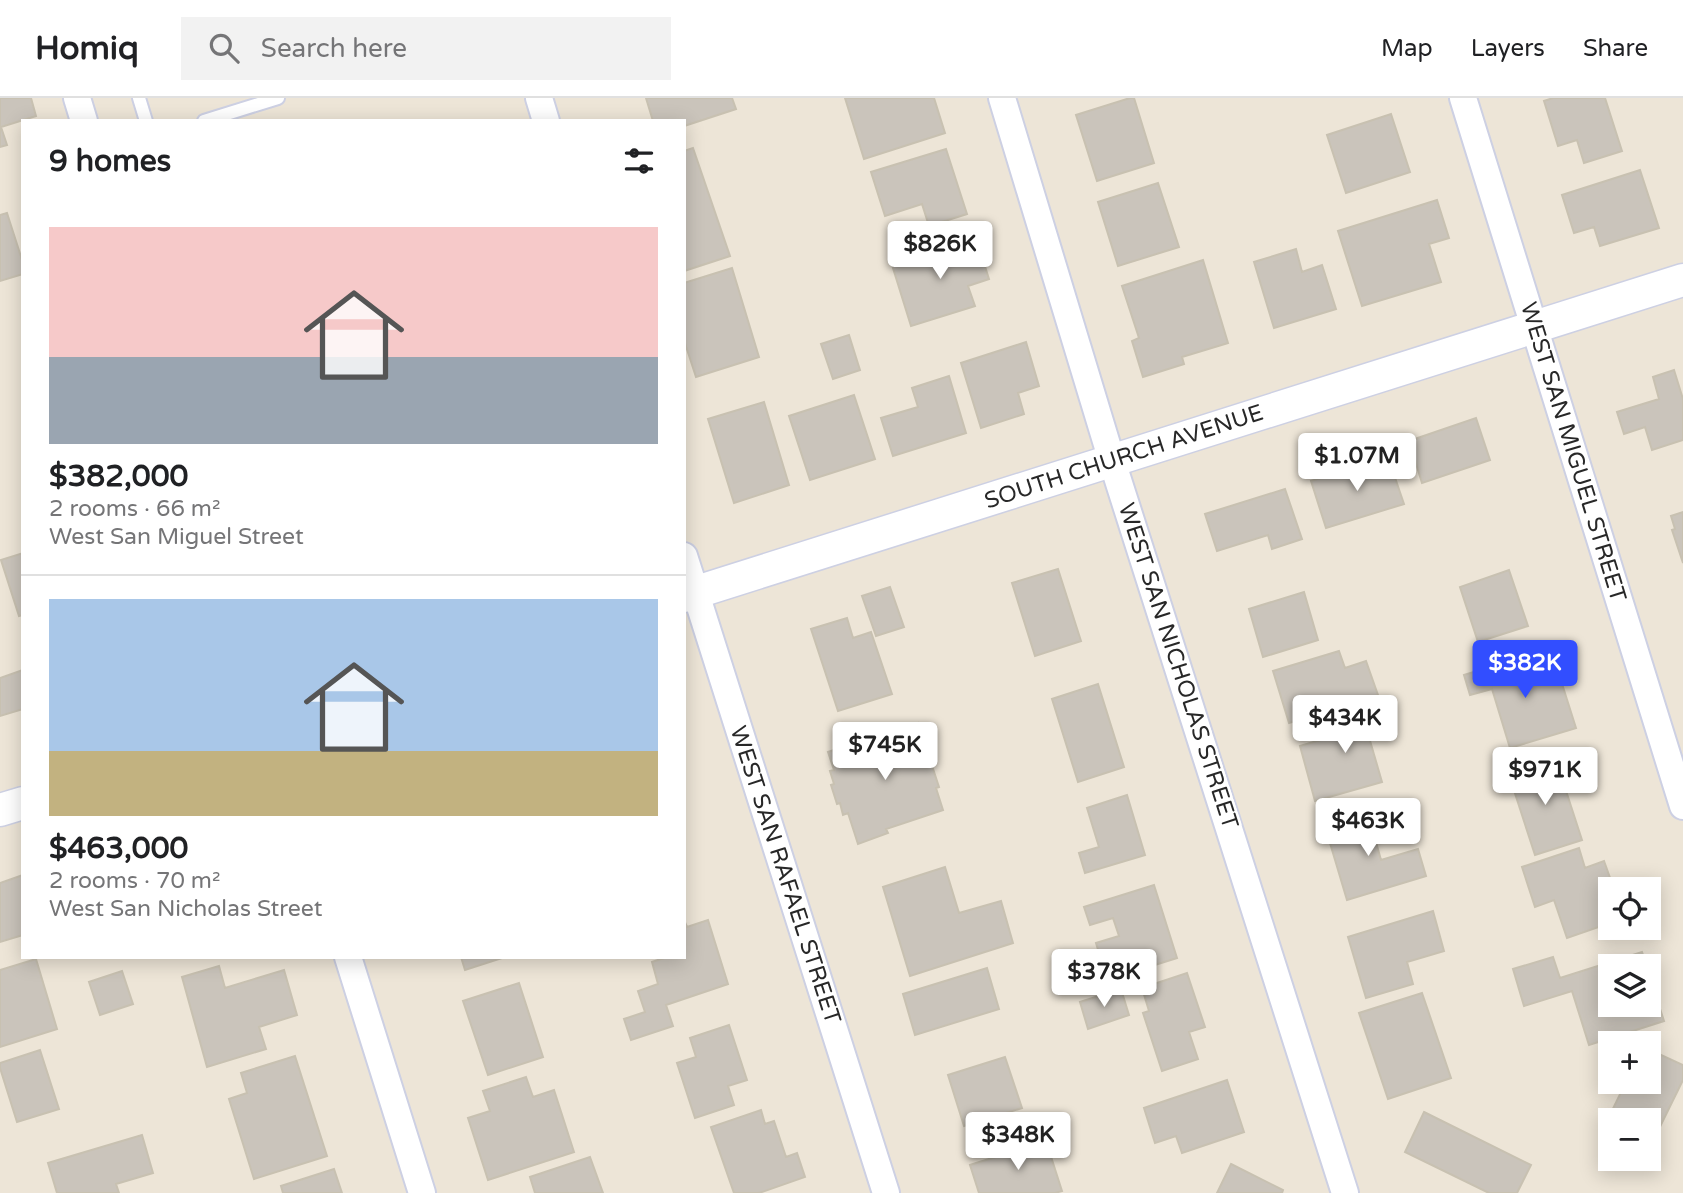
<!DOCTYPE html>
<html lang="en">
<head>
<meta charset="utf-8">
<style>
	:root { --surface:#fff; --page:#f2f2f2; --text:#202124; --muted:#757577; --line:#e0e0e0; --accent:#324eff }
	body { margin:0; font-family:"Varela Round",sans-serif; background:var(--page); color:var(--text); height:100vh; display:flex; flex-direction:column; font-size:26px; white-space:nowrap }
	* { box-sizing:border-box; margin:0 }
	p { font-size:23px; color:var(--muted) }
	.icon { flex:none; width:38px; height:38px; fill:none; stroke:currentColor; stroke-width:2; stroke-linecap:round; stroke-linejoin:round }
	.map { position:relative; flex:1; overflow:hidden }
	.side { position:absolute; left:21px; top:21px; width:665px; height:840px; display:flex; flex-direction:column; background:var(--surface); border-radius:0px; box-shadow:0 4px 18px #0003 }
	.side>* { flex:none }
	.tools { position:absolute; left:1598px; top:779px; display:grid; gap:14px }
	.tools a { display:grid; place-items:center; width:63px; height:63px; border-radius:0px; background:var(--surface); box-shadow:0 4px 18px #0003; font-size:35px }
	.price { position:absolute; translate:-50% -60px; padding:0 16px; border-radius:7px; background:#fff; color:#222; font-size:23px; line-height:46px; filter:drop-shadow(0 2px 4px #0008) }
	.price::after { content:''; position:absolute; left:50%; top:42px; width:21px; height:16px; margin-left:-10px; background:inherit; clip-path:polygon(0 0,100% 0,50% 100%) }
	.price.active { background:var(--accent); color:#fff }
	ul { padding:0; list-style:none }
	li { display:grid; align-content:center; gap:14px; height:371px; padding:0 28px }
	li+li { border-top:2px solid var(--line) }
	li span { display:grid; place-items:center; height:217px; border-radius:0px; color:#555 }
	li>.icon { margin-inline-start:auto }
	span .icon { width:126px; height:126px; fill:#fffc; stroke-width:1 }
	li b { font-size:30px }
	h2 { display:flex; justify-content:space-between; align-items:center; height:84px; padding:0 28px; font-size:30px }
	header { display:flex; align-items:center; gap:42px; box-sizing:border-box; height:98px; padding:0 35px; background:var(--surface); border-bottom:2px solid var(--line) }
	header strong { font-size:33px }
	nav { display:flex; gap:38px; margin-inline-start:auto; font-size:24px }
	.search { width:490px; height:63px; background:var(--page); display:flex; align-items:center; gap:18px; box-sizing:border-box; padding:0 24px; border-radius:0px; color:var(--muted); font-size:26px }
	.map>svg:first-child { display:block }
</style>
</head>
<body>
<header>
<strong>Homiq</strong>
<div class="search"><svg class="icon" aria-label="search" viewBox="0 0 24 24"><circle cx="10" cy="10" r="6"/><path d="M15 15l6 6"/></svg>Search here</div>
<nav><a>Map</a><a>Layers</a><a>Share</a></nav>
</header>
<div class="map">
<svg width="1683" height="1095" viewBox="0 0 1683 1095">
	<rect width="100%" height="100%" fill="#ede5d7"/>
	<path fill="#cac4bb" stroke="#c8c1b1" stroke-width="2" d="M 0,0 L 31,0 L 36,18 L 1,29 L 7,47 L 0,49 Z
		M 646,0 L 732,0 L 736,11 L 684,28 L 684,23 L 653,23 Z
		M 845,0 L 934,0 L 945,35 L 864,61 Z
		M 1130,0 L 1134,0 L 1154,65 L 1097,83 L 1076,17 Z
		M 1553,0 L 1605,0 L 1622,53 L 1584,65 L 1577,42 L 1558,48 L 1544,3 Z
		M 1391,16 L 1410,74 L 1346,95 L 1327,37 Z
		M 693,50 L 730,158 L 684,173 L 684,53 Z
		M 946,51 L 967,116 L 929,128 L 922,106 L 885,118 L 871,74 Z
		M 1640,72 L 1659,130 L 1600,148 L 1594,129 L 1574,135 L 1562,97 Z
		M 1158,85 L 1179,149 L 1118,168 L 1098,104 Z
		M 1437,102 L 1449,140 L 1429,146 L 1441,184 L 1362,208 L 1338,133 Z
		M 7,115 L 23,165 L 23,176 L 0,183 L 0,117 Z
		M 976,140 L 989,181 L 968,188 L 975,208 L 911,228 L 892,167 Z
		M 1296,151 L 1302,174 L 1322,167 L 1336,211 L 1274,230 L 1254,164 Z
		M 1203,162 L 1228,245 L 1182,259 L 1184,266 L 1143,279 L 1132,243 L 1139,240 L 1122,188 Z
		M 732,170 L 759,259 L 696,279 L 684,242 L 684,185 Z
		M 849,237 L 860,272 L 833,281 L 821,246 Z
		M 1026,244 L 1039,288 L 1018,295 L 1024,316 L 981,330 L 961,265 Z
		M 1674,272 L 1683,301 L 1683,342 L 1652,352 L 1645,329 L 1624,336 L 1617,314 L 1659,301 L 1653,279 Z
		M 949,278 L 966,335 L 893,358 L 881,320 L 918,309 L 912,290 Z
		M 854,297 L 875,361 L 810,382 L 789,318 Z
		M 764,304 L 789,387 L 734,405 L 708,321 Z
		M 1476,320 L 1490,362 L 1422,385 L 1409,343 Z
		M 1388,359 L 1404,406 L 1326,430 L 1311,383 Z
		M 1285,391 L 1302,441 L 1272,451 L 1268,437 L 1217,453 L 1205,416 Z
		M 1683,414 L 1683,465 L 1672,432 L 1675,431 L 1671,418 Z
		M 23,455 L 23,517 L 19,518 L 1,462 Z
		M 1058,471 L 1081,543 L 1035,558 L 1012,485 Z
		M 1509,472 L 1528,528 L 1478,544 L 1460,489 Z
		M 890,489 L 904,529 L 876,538 L 862,498 Z
		M 1304,494 L 1318,542 L 1263,559 L 1249,511 Z
		M 847,520 L 853,540 L 871,534 L 892,596 L 838,613 L 811,531 Z
		M 1339,553 L 1345,570 L 1366,563 L 1378,597 L 1289,625 L 1273,573 Z
		M 1529,557 L 1535,577 L 1557,570 L 1576,630 L 1510,650 L 1492,591 L 1470,597 L 1464,577 Z
		M 23,572 L 23,611 L 0,618 L 0,580 Z
		M 1098,586 L 1124,669 L 1078,684 L 1052,601 Z
		M 1383,604 L 1388,623 L 1366,629 L 1382,684 L 1315,703 L 1300,648 L 1344,635 L 1338,617 Z
		M 918,625 L 939,689 L 936,690 L 943,712 L 886,731 L 888,735 L 858,746 L 848,715 L 843,717 L 840,705 L 837,706 L 831,687 L 834,686 L 830,673 L 834,672 L 828,654 Z
		M 1556,662 L 1582,742 L 1535,757 L 1509,677 Z
		M 1127,697 L 1145,757 L 1085,775 L 1079,755 L 1099,749 L 1087,710 Z
		M 1367,712 L 1381,762 L 1418,751 L 1426,778 L 1347,802 L 1324,725 Z
		M 1579,750 L 1585,770 L 1604,763 L 1614,791 L 1610,791 L 1610,825 L 1567,840 L 1554,802 L 1535,809 L 1522,769 Z
		M 945,769 L 959,815 L 1001,803 L 1013,845 L 910,878 L 883,789 Z
		M 23,777 L 23,837 L 0,844 L 0,785 Z
		M 1154,787 L 1177,860 L 1107,882 L 1096,845 L 1119,838 L 1113,820 L 1090,827 L 1084,809 Z
		M 1433,813 L 1444,853 L 1407,864 L 1413,886 L 1366,900 L 1348,839 Z
		M 684,822 L 687,829 L 708,822 L 728,886 L 666,907 L 673,928 L 631,942 L 624,921 L 645,914 L 638,893 L 658,886 L 652,864 L 667,859 L 684,859 Z
		M 1642,854 L 1647,868 L 1610,868 L 1610,906 L 1648,906 L 1648,874 L 1664,923 L 1589,947 L 1572,893 L 1524,908 L 1513,871 L 1553,859 L 1560,880 Z
		M 461,859 L 505,859 L 465,872 Z
		M 36,861 L 57,931 L 0,949 L 0,872 Z
		M 219,868 L 225,890 L 284,872 L 297,917 L 259,929 L 266,951 L 207,969 L 182,879 Z
		M 987,870 L 999,911 L 915,937 L 903,896 Z
		M 122,873 L 133,906 L 100,917 L 89,884 Z
		M 1187,875 L 1205,929 L 1189,934 L 1198,961 L 1162,973 L 1143,915 L 1149,913 L 1142,890 Z
		M 519,885 L 543,959 L 488,977 L 463,903 Z
		M 1121,891 L 1129,917 L 1088,931 L 1080,904 Z
		M 1422,895 L 1451,980 L 1388,1001 L 1359,915 Z
		M 729,927 L 747,982 L 728,988 L 734,1007 L 695,1020 L 677,965 L 696,959 L 690,940 Z
		M 1648,951 L 1683,967 L 1683,982 L 1652,1045 L 1648,1044 L 1648,1022 L 1610,1022 L 1610,1024 L 1607,1023 L 1626,984 L 1648,984 Z
		M 40,952 L 59,1011 L 17,1024 L 0,970 L 0,965 Z
		M 295,958 L 327,1058 L 254,1081 L 229,1001 L 247,995 L 241,975 Z
		M 1005,959 L 1022,1010 L 964,1028 L 948,977 Z
		M 526,979 L 533,999 L 554,992 L 574,1054 L 488,1082 L 468,1020 L 490,1013 L 483,993 Z
		M 1227,982 L 1244,1034 L 1182,1055 L 1176,1038 L 1155,1045 L 1144,1010 Z
		M 761,1012 L 765,1026 L 774,1023 L 786,1059 L 797,1055 L 805,1079 L 759,1095 L 734,1095 L 711,1029 Z
		M 1424,1014 L 1531,1067 L 1517,1095 L 1489,1095 L 1405,1054 Z
		M 142,1037 L 153,1075 L 116,1086 L 119,1095 L 57,1095 L 48,1065 Z
		M 1046,1043 L 1062,1093 L 1055,1095 L 979,1095 L 970,1067 Z
		M 590,1059 L 603,1095 L 535,1095 L 530,1079 Z
		M 1231,1066 L 1283,1092 L 1282,1095 L 1217,1095 Z
		M 334,1071 L 342,1095 L 283,1095 L 281,1088 Z"/>
	<g fill="none" stroke-linecap="round" stroke-linejoin="round">
		<g stroke="#cdd0e3" stroke-width="16">
			<path id="service" d="M 139,0 L 146,23
				M 204,23 L 278,0"/>
		</g>
		<g stroke="#cdd0e3" stroke-width="30">
			<path id="minor" d="M 77,0 L 84,23
				M 539,0 L 546,23
				M 1002,0 L 1112,363 L 1345,1095
				M 1463,0 L 1683,708
				M 684,458 L 886,1095
				M 348,859 L 422,1095"/>
		</g>
		<g stroke="#cdd0e3" stroke-width="35">
			<path id="tertiary" d="M 684,498 L 1683,182
				M 0,712 L 23,705"/>
		</g>
		<use href="#service" stroke="#fff" stroke-width="12"/>
		<use href="#minor" stroke="#fff" stroke-width="26"/>
		<use href="#tertiary" stroke="#fff" stroke-width="32"/>
	</g>
	<g text-anchor="middle" dominant-baseline="central" stroke-width="5" stroke-linejoin="round" paint-order="stroke">
		<g font-size="23" fill="#282828" stroke="#fff">
			<text transform="translate(1573 354) rotate(73)">WEST SAN MIGUEL STREET</text>
			<text transform="translate(1124 359) rotate(-18)">SOUTH CHURCH AVENUE</text>
			<text transform="translate(1178 568) rotate(72)">WEST SAN NICHOLAS STREET</text>
			<text transform="translate(785 777) rotate(72)">WEST SAN RAFAEL STREET</text>
		</g>
	</g>
</svg>
<div class="tools">
<a><svg class="icon" aria-label="locate" viewBox="0 0 24 24"><circle cx="12" cy="12" r="6"/><path d="M12 2v4M12 18v4M2 12h4M18 12h4"/></svg></a>
<a><svg class="icon" aria-label="layers" viewBox="0 0 24 24"><path d="M12 4l9 5-9 5-9-5zM3 14l9 5 9-5"/></svg></a>
<a>+</a>
<a>−</a>
</div>
<b class="price" style="left:940px;top:183px">$826K</b>
<b class="price" style="left:1357px;top:395px">$1.07M</b>
<b class="price active" style="left:1525px;top:602px">$382K</b>
<b class="price" style="left:1345px;top:657px">$434K</b>
<b class="price" style="left:885px;top:684px">$745K</b>
<b class="price" style="left:1545px;top:709px">$971K</b>
<b class="price" style="left:1368px;top:760px">$463K</b>
<b class="price" style="left:1104px;top:911px">$378K</b>
<b class="price" style="left:1018px;top:1074px">$348K</b>
<section class="side">
<h2>9 homes<svg class="icon" aria-label="filters" viewBox="0 0 24 24"><path d="M4 7h16M4 17h16"/><circle cx="9" cy="7" r="2"/><circle cx="15" cy="17" r="2"/></svg></h2>
<ul>
<li><span style="background:linear-gradient(#f6c9c9 60%,#9aa5b1 0)"><svg class="icon" aria-label="home" viewBox="0 0 24 24"><path d="M3 11l9-7 9 7M6 9v11h12V9"/></svg></span><div><b>$382,000</b><p>2 rooms · 66 m²</p><p>West San Miguel Street</p></div></li>
<li><span style="background:linear-gradient(#a9c7e8 70%,#c2b280 0)"><svg class="icon" aria-label="home" viewBox="0 0 24 24"><path d="M3 11l9-7 9 7M6 9v11h12V9"/></svg></span><div><b>$463,000</b><p>2 rooms · 70 m²</p><p>West San Nicholas Street</p></div></li>
</ul>
</section>
</div>
</body>
</html>
